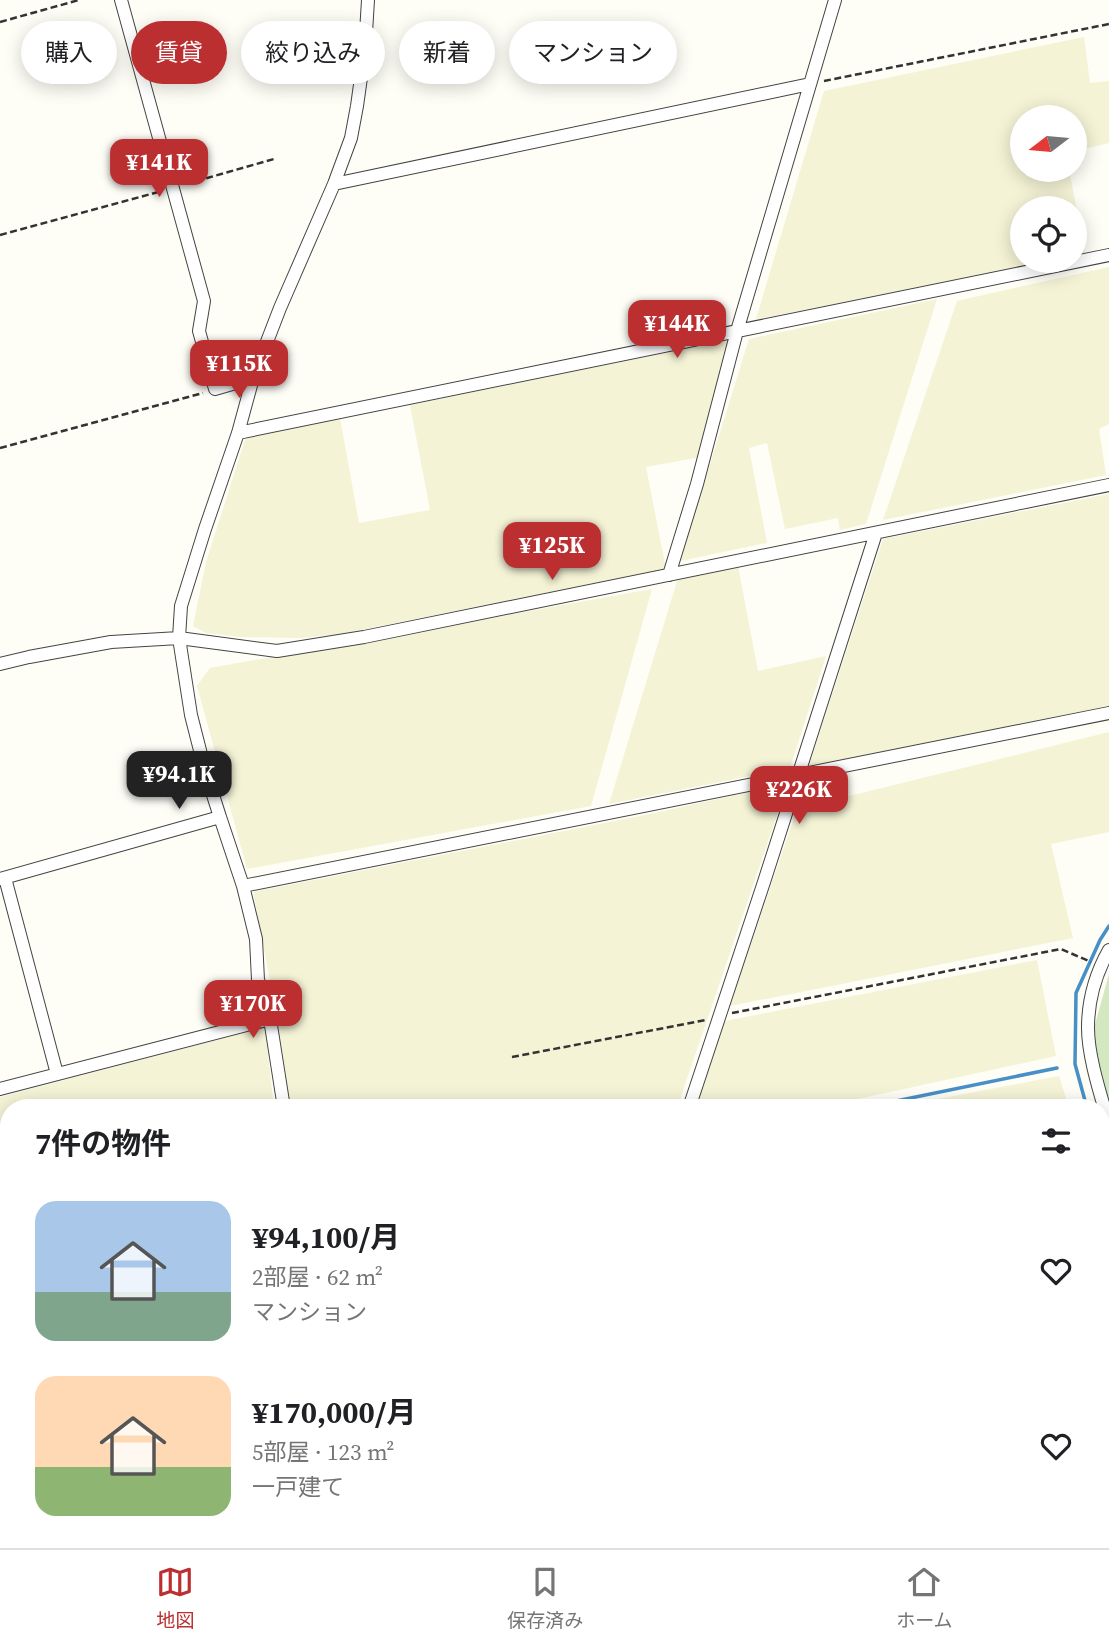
<!DOCTYPE html>
<html lang="ja">
<head>
<meta charset="utf-8">
<style>
	:root { --surface:#fff; --page:#f2f2f2; --text:#202124; --muted:#757577; --line:#e0e0e0; --accent:#bb2f31 }
	body { margin:0; font-family:"Source Serif 4","Noto Sans JP",serif; background:var(--page); color:var(--text); height:100vh; display:flex; flex-direction:column; font-size:26px; white-space:nowrap }
	* { box-sizing:border-box; margin:0 }
	p { font-size:23px; color:var(--muted) }
	.icon { flex:none; width:38px; height:38px; fill:none; stroke:currentColor; stroke-width:2; stroke-linecap:round; stroke-linejoin:round }
	.map { position:relative; flex:1; overflow:hidden }
	.details { position:absolute; left:0px; top:1099px; width:1110px; height:450px; display:flex; flex-direction:column; background:var(--surface); border-radius:28px 28px 0 0; box-shadow:0 4px 18px #0003 }
	.details>* { flex:none }
	.guide { position:absolute; left:21px; top:21px; width:700px; height:63px; display:flex; gap:14px }
	.needle { width:46px; rotate:254deg }
	.controls { position:absolute; left:1010px; top:105px; display:grid; gap:14px }
	.controls a { display:grid; place-items:center; width:77px; height:77px; border-radius:50%; background:var(--surface); box-shadow:0 4px 18px #0003; font-size:35px }
	.price { position:absolute; translate:-50% -60px; padding:0 16px; border-radius:14px; background:var(--accent); color:#fff; font-size:23px; line-height:46px; filter:drop-shadow(0 2px 4px #0008) }
	.price::after { content:''; position:absolute; left:50%; top:42px; width:21px; height:16px; margin-left:-10px; background:inherit; clip-path:polygon(0 0,100% 0,50% 100%) }
	.price.selected { background:#222; color:#fff }
	ul { padding:0; list-style:none }
	li { display:flex; align-items:center; gap:21px; height:175px; padding:0 35px }
	li span { display:grid; place-items:center; flex:none; width:196px; height:140px; border-radius:21px; color:#555 }
	li>.icon { margin-inline-start:auto }
	span .icon { width:84px; height:84px; fill:#fffc; stroke-width:1 }
	li b { font-size:30px }
	h2 { display:flex; justify-content:space-between; align-items:center; height:84px; padding:0 35px; font-size:30px }
	.chip { padding:0 24px; border-radius:32px; background:var(--surface); box-shadow:0 4px 18px #0003; font-size:24px; line-height:63px }
	.chip.selected { background:var(--accent); color:#fff }
	.tab-bar { display:flex; justify-content:space-around; align-items:center; height:98px; border-top:2px solid var(--line); background:var(--surface); font-size:19px; color:var(--muted) }
	.tab-bar a { display:grid; justify-items:center; gap:4px }
	.tab-bar .selected { color:var(--accent) }
	.map>svg:first-child { display:block }
</style>
</head>
<body>
<div class="map">
<svg width="1109" height="1548" viewBox="0 0 1109 1548">
	<rect width="100%" height="100%" fill="#fefdf6"/>
	<path fill="#f4f3d6" d="M 1084,37 L 1090,83 L 1109,81 L 1109,143 L 1075,151 L 1074,117 L 1022,117 L 1022,170 L 1069,170 L 1086,257 L 1075,259 L 1074,208 L 1022,208 L 1022,261 L 1066,261 L 756,319 L 824,91 Z
		M 1109,267 L 1109,424 L 1099,429 L 1106,475 L 883,520 L 957,301 Z
		M 937,299 L 866,524 L 840,530 L 838,518 L 785,529 L 767,443 L 749,448 L 767,543 L 680,561 L 749,339 Z
		M 727,340 L 730,345 L 701,457 L 646,467 L 666,569 L 341,634 L 301,638 L 240,637 L 206,633 L 193,626 L 206,562 L 246,437 L 340,418 L 359,523 L 430,510 L 410,405 Z
		M 1109,494 L 1109,706 L 808,768 L 883,539 Z
		M 738,566 L 758,671 L 826,656 L 790,768 L 609,804 L 678,578 Z
		M 652,589 L 591,806 L 247,869 L 197,686 L 210,668 Z
		M 1109,732 L 1109,832 L 1051,844 L 1073,938 L 730,1006 L 797,809 Z
		M 788,783 L 677,1108 L 289,1108 L 273,996 L 253,892 L 655,813 Z
		M 1037,960 L 1056,1056 L 816,1108 L 696,1108 L 725,1021 Z
		M 265,1027 L 274,1108 L 9,1108 L 9,1167 L 0,1136 L 0,1097 Z
		M 1059,1076 L 1069,1108 L 891,1108 Z
		M 0,1238 L 9,1272 L 9,1320 L 0,1323 Z
		M 270,1540 L 342,1540 L 344,1548 L 272,1548 Z
		M 368,1540 L 587,1540 L 589,1548 L 370,1548 Z
		M 601,1540 L 758,1540 L 761,1548 L 603,1548 Z
		M 968,1540 L 1081,1540 L 1083,1548 L 970,1548 Z"/>
	<path fill="#d3e8c0" d="M 1109,974 L 1109,1105 L 1092,1035 Z"/>
	<g fill="none" stroke-linecap="round" stroke-linejoin="round">
		<path stroke="#478fc7" stroke-width="3.5" d="M 862,1108 L 1057,1068
			M 1087,1108 L 1075,1064 L 1076,993 L 1100,940 L 1109,926
			M 1107,1183 L 1109,1192
			M 356,1540 L 358,1548"/>
		<g stroke="#444" stroke-width="14">
			<path id="minor" d="M 121,0 L 204,301 L 199,331 L 215,389 L 253,378
				M 334,184 L 810,84
				M 238,433 L 1109,255
				M 669,575 L 697,484 L 737,331 L 835,0
				M 0,664 L 29,657 L 111,642 L 179,638 L 277,651 L 364,637 L 1109,485
				M 5,878 L 57,1074
				M 0,879 L 220,817 L 205,770 L 191,715 L 179,638 L 181,606 L 205,529 L 238,433 L 253,378 L 280,308 L 334,184 L 351,138 L 357,106 L 365,49 L 368,0
				M 243,886 L 1109,713
				M 1109,950 C 1096,973 1088,1001 1088,1028 C 1088,1057 1101,1096 1109,1124
				M 270,1019 L 284,1108
				M 0,1089 L 270,1019 L 266,1000 L 258,980 L 256,939 L 243,886 L 220,817
				M 689,1108 L 764,882 L 876,533
				M 1101,1172 L 1109,1170
				M 0,1195 L 9,1225
				M 0,1330 L 9,1327
				M 1101,1466 L 1109,1464
				M 93,1540 L 95,1548
				M 592,1540 L 594,1548
				M 767,1540 L 769,1548
				M 0,1547 L 32,1540
				M 795,1548 L 825,1540"/>
		</g>
		<path stroke="#333" stroke-width="2.5" stroke-dasharray="7 3.5" stroke-linecap="butt" d="M 0,22 L 79,0
			M 824,81 L 1109,24
			M 186,184 L 274,159
			M 0,235 L 162,191
			M 0,448 L 203,393
			M 732,1013 L 1061,949 L 1091,962
			M 512,1057 L 706,1020
			M 964,1540 L 966,1548"/>
		<use href="#minor" stroke="#fff" stroke-width="12"/>
	</g>
</svg>
<div class="controls">
<a><svg class="needle" viewBox="-14 -14 28 28"><path d="M0-13l5 13h-10z" fill="#e53935"/><path d="M0 13l5-13h-10z" fill="#757577"/></svg></a>
<a><svg class="icon" aria-label="locate" viewBox="0 0 24 24"><circle cx="12" cy="12" r="6"/><path d="M12 2v4M12 18v4M2 12h4M18 12h4"/></svg></a>
</div>
<b class="price" style="left:159px;top:199px">¥141K</b>
<b class="price" style="left:677px;top:360px">¥144K</b>
<b class="price" style="left:239px;top:400px">¥115K</b>
<b class="price" style="left:552px;top:582px">¥125K</b>
<b class="price selected" style="left:179px;top:811px">¥94.1K</b>
<b class="price" style="left:799px;top:826px">¥226K</b>
<b class="price" style="left:253px;top:1040px">¥170K</b>
<div class="guide">
<a class="chip">購入</a>
<a class="chip selected">賃貸</a>
<a class="chip">絞り込み</a>
<a class="chip">新着</a>
<a class="chip">マンション</a>
</div>
<section class="details">
<h2>7件の物件<svg class="icon" aria-label="filters" viewBox="0 0 24 24"><path d="M4 7h16M4 17h16"/><circle cx="9" cy="7" r="2"/><circle cx="15" cy="17" r="2"/></svg></h2>
<ul>
<li><span style="background:linear-gradient(#a9c7e8 65%,#7fa58c 0)"><svg class="icon" aria-label="home" viewBox="0 0 24 24"><path d="M3 11l9-7 9 7M6 9v11h12V9"/></svg></span><div><b>¥94,100/月</b><p>2部屋 · 62 m²</p><p>マンション</p></div><svg class="icon" aria-label="heart" viewBox="0 0 24 24"><path d="M12 20l-8-8c-3-5 5-10 8-4 3-6 11-1 8 4z"/></svg></li>
<li><span style="background:linear-gradient(#ffd9b3 65%,#8fb573 0)"><svg class="icon" aria-label="home" viewBox="0 0 24 24"><path d="M3 11l9-7 9 7M6 9v11h12V9"/></svg></span><div><b>¥170,000/月</b><p>5部屋 · 123 m²</p><p>一戸建て</p></div><svg class="icon" aria-label="heart" viewBox="0 0 24 24"><path d="M12 20l-8-8c-3-5 5-10 8-4 3-6 11-1 8 4z"/></svg></li>
</ul>
</section>
</div>
<nav class="tab-bar">
<a class="selected"><svg class="icon" aria-label="map" viewBox="0 0 24 24"><path d="M3 6l6-2 6 2 6-2v14l-6 2-6-2-6 2zM9 4v14M15 6v14"/></svg>地図</a>
<a><svg class="icon" aria-label="saved" viewBox="0 0 24 24"><path d="M7 4h10v16l-5-4-5 4z"/></svg>保存済み</a>
<a><svg class="icon" aria-label="home" viewBox="0 0 24 24"><path d="M3 11l9-7 9 7M6 9v11h12V9"/></svg>ホーム</a>
</nav>
</body>
</html>
